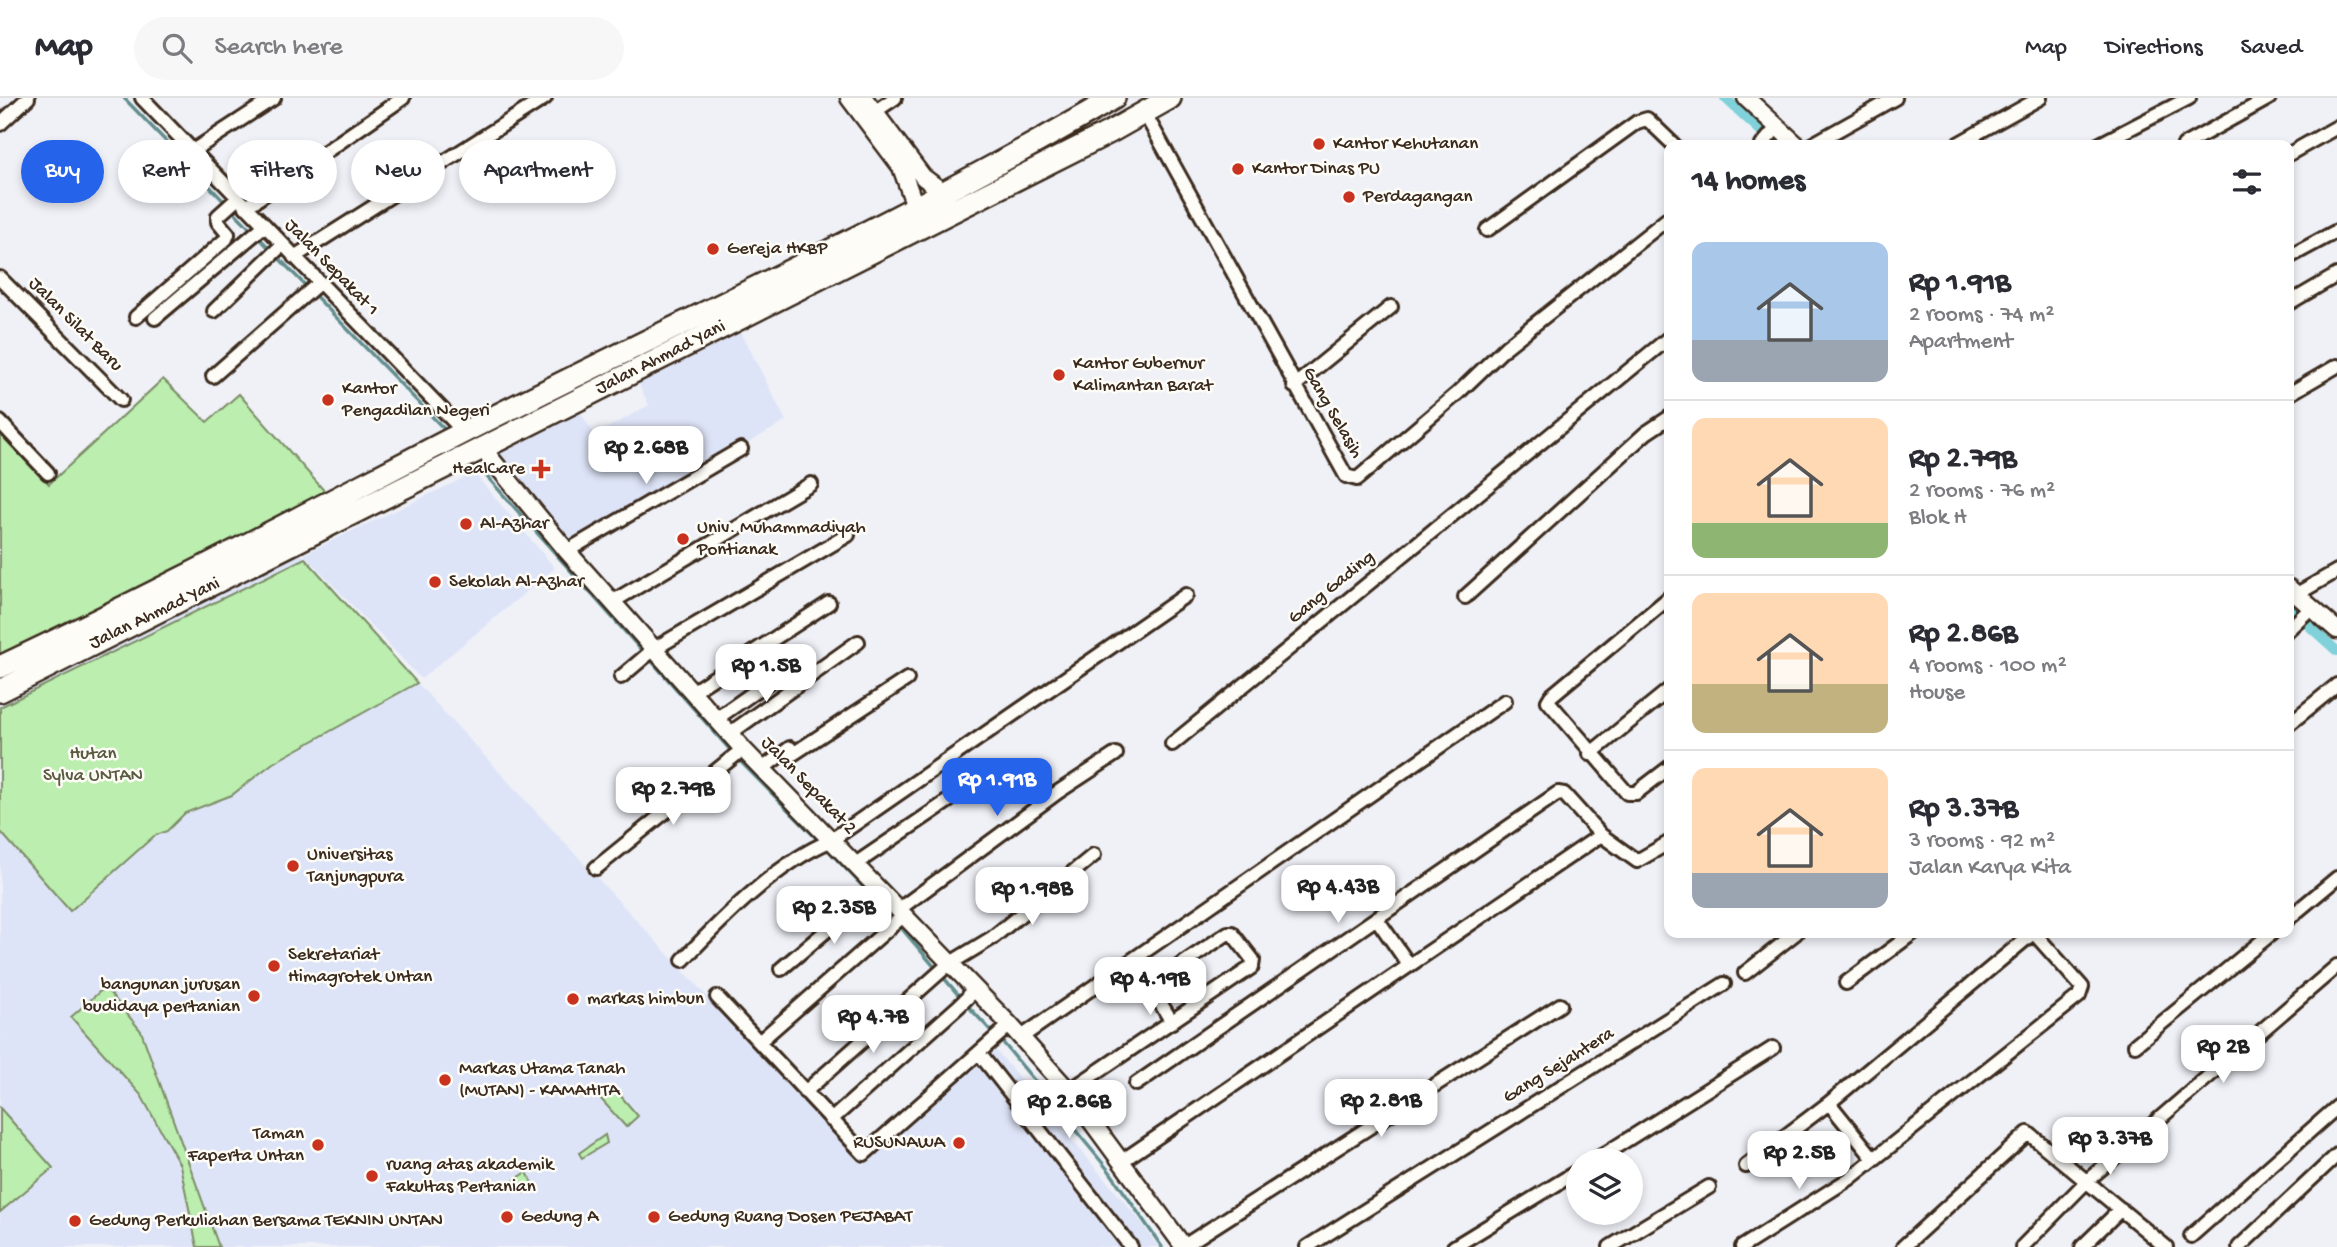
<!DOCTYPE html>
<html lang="en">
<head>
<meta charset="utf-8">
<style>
	:root { --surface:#fff; --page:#f7f7f7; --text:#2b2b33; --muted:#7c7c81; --line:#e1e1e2; --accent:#2563eb }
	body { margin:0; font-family:"Gochi Hand",sans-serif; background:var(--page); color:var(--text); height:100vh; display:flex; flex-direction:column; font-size:26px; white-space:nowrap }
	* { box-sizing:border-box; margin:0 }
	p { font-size:23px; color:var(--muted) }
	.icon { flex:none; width:38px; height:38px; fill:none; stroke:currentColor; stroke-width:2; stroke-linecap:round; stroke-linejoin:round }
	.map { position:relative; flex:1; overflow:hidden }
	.drawer { position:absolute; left:1664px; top:42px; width:630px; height:798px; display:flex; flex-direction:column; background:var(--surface); border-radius:14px; box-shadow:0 4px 10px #0003 }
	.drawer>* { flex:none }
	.top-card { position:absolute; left:21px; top:42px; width:665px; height:63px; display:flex; gap:14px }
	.controls { position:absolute; left:1566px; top:1050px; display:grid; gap:14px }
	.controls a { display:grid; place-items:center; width:77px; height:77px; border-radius:50%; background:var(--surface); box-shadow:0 4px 10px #0003; font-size:35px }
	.price { position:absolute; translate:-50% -60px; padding:0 16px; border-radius:14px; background:#fff; color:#222; font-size:23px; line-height:46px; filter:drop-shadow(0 2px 4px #0008) }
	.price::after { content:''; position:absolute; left:50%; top:42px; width:21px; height:16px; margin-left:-10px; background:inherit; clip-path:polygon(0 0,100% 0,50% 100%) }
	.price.selected { background:var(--accent); color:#fff }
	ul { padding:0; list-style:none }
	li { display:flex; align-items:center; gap:21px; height:175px; padding:0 28px }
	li+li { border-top:2px solid var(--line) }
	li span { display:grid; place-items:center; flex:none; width:196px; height:140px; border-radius:14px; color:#555 }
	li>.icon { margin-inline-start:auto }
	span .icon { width:84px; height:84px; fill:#fffc; stroke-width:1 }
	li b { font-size:30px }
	h2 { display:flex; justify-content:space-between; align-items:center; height:84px; padding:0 28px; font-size:30px }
	.pill { padding:0 24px; border-radius:32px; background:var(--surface); box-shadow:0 4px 10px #0003; font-size:24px; line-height:63px }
	.pill.selected { background:var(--accent); color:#fff }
	header { display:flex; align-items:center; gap:42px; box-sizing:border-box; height:98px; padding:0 35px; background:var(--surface); border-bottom:2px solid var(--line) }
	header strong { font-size:33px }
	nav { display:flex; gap:38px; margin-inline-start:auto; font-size:24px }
	.search { width:490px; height:63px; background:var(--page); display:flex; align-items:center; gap:18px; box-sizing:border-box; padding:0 24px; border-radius:38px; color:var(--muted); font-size:26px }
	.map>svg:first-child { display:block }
</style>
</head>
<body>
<header>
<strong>Map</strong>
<div class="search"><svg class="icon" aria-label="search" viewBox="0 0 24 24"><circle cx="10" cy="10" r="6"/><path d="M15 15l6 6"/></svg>Search here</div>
<nav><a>Map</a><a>Directions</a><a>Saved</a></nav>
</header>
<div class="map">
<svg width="2337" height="1149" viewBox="0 0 2337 1149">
	<rect width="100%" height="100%" fill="#eff1f7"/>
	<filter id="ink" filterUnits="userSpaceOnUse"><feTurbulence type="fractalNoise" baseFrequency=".0143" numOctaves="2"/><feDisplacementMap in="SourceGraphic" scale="14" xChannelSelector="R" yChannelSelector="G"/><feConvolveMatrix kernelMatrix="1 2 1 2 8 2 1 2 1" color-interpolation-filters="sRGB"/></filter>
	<g filter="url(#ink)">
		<path fill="#dee4f7" d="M 740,232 L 786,323 L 570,449 L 494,355 L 577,309 L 595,337 L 649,307 L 636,281 Z
			M 163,281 L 287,416 L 301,455 L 417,585 L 863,1067 L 994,950 L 1142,1125 L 1158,1149 L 0,1149 L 0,334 L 49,386 Z
			M 474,375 L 555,470 L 421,581 L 304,456 Z"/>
		<path fill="#bbeeaf" stroke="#7b8c66" stroke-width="2" d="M 163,281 L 207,324 L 239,296 L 327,396 L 0,561 L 0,334 L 49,386 Z
			M 305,460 L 417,585 L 273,665 L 232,697 L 185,715 L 167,733 L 154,738 L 70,813 L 0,733 L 0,609 Z
			M 105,889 L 141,933 L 219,1149 L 197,1149 L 180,1067 L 141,997 L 71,919 Z
			M 613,989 L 638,1018 L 626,1029 L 600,1000 Z
			M 0,1010 L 53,1070 L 0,1114 Z
			M 605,1037 L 607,1045 L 582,1060 L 579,1055 Z
			M 527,1074 L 534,1089 L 523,1095 L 513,1083 Z"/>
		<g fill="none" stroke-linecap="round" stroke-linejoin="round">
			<path stroke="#648e8e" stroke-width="3.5" d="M 124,0 L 448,335
				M 474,364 L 644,555
				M 649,560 L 732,654
				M 737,660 L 820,744
				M 826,750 L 892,819 L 961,900
				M 966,906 L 994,936
				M 1000,941 L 1110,1074 L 1162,1149"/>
			<path stroke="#80d1d9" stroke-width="10" d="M 1725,0 L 1776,47
				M 2289,510 L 2337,553"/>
			<g stroke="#3b2a1e" stroke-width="18">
				<path id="minor" d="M 142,0 L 464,334
					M 874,14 L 895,0
					M 1144,14 L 1346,378 L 1357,381 L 1458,295 L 1506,249 L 1670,119
					M 0,26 L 28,0
					M 1762,47 L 1777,29
					M 1811,47 L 1895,0
					M 1956,47 L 2040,0
					M 2098,47 L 2189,0
					M 2184,47 L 2269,0
					M 191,54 L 274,0
					M 2289,56 L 2337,29
					M 246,109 L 403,0
					M 1487,132 L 1637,24 L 1647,21 L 1674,47
					M 294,159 L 545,0
					M 2289,159 L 2337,133
					M 0,180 L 121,302
					M 2289,205 L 2337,177
					M 214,213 L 282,147
					M 136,219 L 226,141 L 228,136 L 218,124 L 218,118 L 238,100
					M 155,220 L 264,128
					M 213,278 L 319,185
					M 1294,288 L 1391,209
					M 2289,296 L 2337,268
					M 0,324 L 48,375
					M 567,453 L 741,351
					M 2297,496 L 2337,473
					M 1465,499 L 1646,335 L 1670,319
					M 1670,499 L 1551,598 L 1548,603 L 1627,695 L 1636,695 L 1670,669
					M 612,504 L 811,386
					M 2289,531 L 2312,509
					M 621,579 L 654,551 L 848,437
					M 692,594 L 829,505
					M 716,621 L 797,564
					M 2289,626 L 2337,587
					M 729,636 L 858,544
					M 1172,646 L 1670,239
					M 1590,656 L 1670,591
					M 762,671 L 790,650 L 793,656 L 907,581
					M 854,767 L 957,697
					M 596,770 L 743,651
					M 898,812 L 1058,694 L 1116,656
					M 2289,820 L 2337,780
					M 1377,821 L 1409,867
					M 683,862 C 723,820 777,765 830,743 L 1186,497
					M 781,871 L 877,790
					M 1745,875 L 1796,835
					M 1846,885 L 1913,835
					M 717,899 L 864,1056 L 1010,927
					M 1020,940 L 1505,603
					M 759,944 L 903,818
					M 2135,947 L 2272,835
					M 979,955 L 1131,1149
					M 1136,986 L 1558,695 L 1564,696 L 1601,737 L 1637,763 L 1670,744
					M 1069,993 L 1252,869 L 1253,862 L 1232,835 L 1228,835 L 1150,888 L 1172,924
					M 805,994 L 949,866 L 992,840 L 1094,757
					M 1829,1005 L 1874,1061
					M 831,1022 L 960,907 L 969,898 L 972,889
					M 1595,1062 L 1773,950
					M 1122,1063 L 1601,737
					M 1746,1068 L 1829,1005 L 2033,835
					M 2191,1138 L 2337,1009
					M 1184,1148 L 1560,907
					M 1307,1149 L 1724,886
					M 1454,1149 L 1578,1073
					M 1610,1149 L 1709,1089
					M 1742,1149 L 1849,1081 L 2079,898 L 2082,889 L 2034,835
					M 1903,1149 L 2028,1035 L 2166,1149
					M 2022,1149 L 2088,1082 L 2337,868
					M 2082,1149 L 2121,1111
					M 2239,1149 L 2337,1057"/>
			</g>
			<g stroke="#3b2a1e" stroke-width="21">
				<path id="tertiary" d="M 849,0 L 901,69 L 915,108
					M 864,0 L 923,79 L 943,94
					M 1746,0 L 1797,47
					M 483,351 L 567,453 L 743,651 L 1010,927 L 1069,993 L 1184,1149
					M 2289,490 L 2337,532"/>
			</g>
			<g stroke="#3b2a1e" stroke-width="26">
				<path id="trunk" d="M 0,569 C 158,495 311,413 466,333 C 682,223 905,123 1114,0
					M 0,593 L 1110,34 L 1170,0"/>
			</g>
			<use href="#minor" stroke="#fdfcf7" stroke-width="12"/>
			<use href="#tertiary" stroke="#fdfcf7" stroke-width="16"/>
			<use href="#trunk" stroke="#fdfcf7" stroke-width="21"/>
		</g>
	</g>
	<g fill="#c8321e" stroke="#fdfcf7" stroke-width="2.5">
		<circle cx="1319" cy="46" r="7"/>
		<circle cx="1238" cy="71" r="7"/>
		<circle cx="1349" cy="99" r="7"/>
		<circle cx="713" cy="151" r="7"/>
		<circle cx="1059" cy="277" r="7"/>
		<circle cx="328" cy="302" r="7"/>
		<path d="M537.5 360.5h7v7h7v7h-7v7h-7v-7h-7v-7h7z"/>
		<circle cx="466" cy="426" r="7"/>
		<circle cx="683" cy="441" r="7"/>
		<circle cx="435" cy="484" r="7"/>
		<circle cx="293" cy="768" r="7"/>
		<circle cx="274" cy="868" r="7"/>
		<circle cx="254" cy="898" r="7"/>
		<circle cx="573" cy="901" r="7"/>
		<circle cx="445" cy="982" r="7"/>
		<circle cx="959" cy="1045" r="7"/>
		<circle cx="318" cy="1047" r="7"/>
		<circle cx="372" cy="1078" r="7"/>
		<circle cx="507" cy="1119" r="7"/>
		<circle cx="654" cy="1119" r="7"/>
		<circle cx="75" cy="1123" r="7"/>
	</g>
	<g text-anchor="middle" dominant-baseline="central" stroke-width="5" stroke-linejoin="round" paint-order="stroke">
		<g font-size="19" fill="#3b2a1e" stroke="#fdfcf7" text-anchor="start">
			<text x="1333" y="46">Kantor Kehutanan</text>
			<text x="1252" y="71">Kantor Dinas PU</text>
			<text x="1363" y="99">Perdagangan</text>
			<text x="727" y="151">Gereja HKBP</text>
			<text x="1073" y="266">Kantor Gubernur<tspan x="1073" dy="22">Kalimantan Barat</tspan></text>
			<text x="342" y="291">Kantor<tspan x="342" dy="22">Pengadilan Negeri</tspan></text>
			<text x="525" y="371" text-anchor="end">HealCare</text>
			<text x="480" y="426">Al-Azhar</text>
			<text x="697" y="430">Univ. Muhammadiyah<tspan x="697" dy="22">Pontianak</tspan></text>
			<text x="449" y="484">Sekolah Al-Azhar</text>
			<text x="307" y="757">Universitas<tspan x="307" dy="22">Tanjungpura</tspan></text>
			<text x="288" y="857">Sekretariat<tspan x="288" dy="22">Himagrotek Untan</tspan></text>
			<text x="240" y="887" text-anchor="end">bangunan jurusan<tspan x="240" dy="22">budidaya pertanian</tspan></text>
			<text x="587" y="901">markas himbun</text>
			<text x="459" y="971">Markas Utama Tanah<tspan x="459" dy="22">(MUTAN) - KAMAHITA</tspan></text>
			<text x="304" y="1036" text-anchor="end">Taman<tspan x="304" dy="22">Faperta Untan</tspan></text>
			<text x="945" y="1045" text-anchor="end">RUSUNAWA</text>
			<text x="386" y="1067">ruang atas akademik<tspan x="386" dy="22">Fakultas Pertanian</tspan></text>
			<text x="521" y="1119">Gedung A</text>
			<text x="668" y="1119">Gedung Ruang Dosen PEJABAT</text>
			<text x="89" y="1123">Gedung Perkuliahan Bersama TEKNIN UNTAN</text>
		</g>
		<g font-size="19" fill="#3b2a1e" stroke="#fdfcf7">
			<text transform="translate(331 170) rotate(46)">Jalan Sepakat 1</text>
			<text transform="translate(75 227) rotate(45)">Jalan Silat Baru</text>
			<text transform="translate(661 260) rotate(-27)">Jalan Ahmad Yani</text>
			<text transform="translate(1332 315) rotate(60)">Gang Selasih</text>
			<text transform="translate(1332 490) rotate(-39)">Gang Gading</text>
			<text transform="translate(155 516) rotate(-26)">Jalan Ahmad Yani</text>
			<text transform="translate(808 688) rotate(46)">Jalan Sepakat 2</text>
			<text transform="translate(1559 968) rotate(-32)">Gang Sejahtera</text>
		</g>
		<g font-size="19" fill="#5b5b42" stroke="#fdfcf7">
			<text x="93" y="656">Hutan<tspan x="93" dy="22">Sylva UNTAN</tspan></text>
		</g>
	</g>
</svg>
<div class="controls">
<a><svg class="icon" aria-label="layers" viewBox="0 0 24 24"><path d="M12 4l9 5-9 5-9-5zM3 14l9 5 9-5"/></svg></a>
</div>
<b class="price" style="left:646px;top:388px">Rp 2.68B</b>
<b class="price" style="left:766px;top:606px">Rp 1.5B</b>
<b class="price selected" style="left:997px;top:720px">Rp 1.91B</b>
<b class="price" style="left:673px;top:729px">Rp 2.79B</b>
<b class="price" style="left:1338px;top:827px">Rp 4.43B</b>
<b class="price" style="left:1032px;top:829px">Rp 1.98B</b>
<b class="price" style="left:834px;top:848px">Rp 2.35B</b>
<b class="price" style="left:1150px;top:919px">Rp 4.19B</b>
<b class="price" style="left:873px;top:957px">Rp 4.7B</b>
<b class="price" style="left:2223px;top:987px">Rp 2B</b>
<b class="price" style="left:1381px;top:1041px">Rp 2.81B</b>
<b class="price" style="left:1069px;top:1042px">Rp 2.86B</b>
<b class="price" style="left:2110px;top:1079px">Rp 3.37B</b>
<b class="price" style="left:1799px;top:1093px">Rp 2.5B</b>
<div class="top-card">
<a class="pill selected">Buy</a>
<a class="pill">Rent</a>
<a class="pill">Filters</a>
<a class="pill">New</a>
<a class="pill">Apartment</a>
</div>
<section class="drawer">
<h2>14 homes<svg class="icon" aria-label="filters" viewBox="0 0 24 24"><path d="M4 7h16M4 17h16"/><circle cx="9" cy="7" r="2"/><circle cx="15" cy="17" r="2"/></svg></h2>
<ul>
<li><span style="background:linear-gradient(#a9c7e8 70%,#9aa5b1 0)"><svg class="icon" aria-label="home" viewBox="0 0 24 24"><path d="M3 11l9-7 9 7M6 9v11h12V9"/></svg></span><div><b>Rp 1.91B</b><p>2 rooms · 74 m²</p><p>Apartment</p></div></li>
<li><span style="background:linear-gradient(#ffd9b3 75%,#8fb573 0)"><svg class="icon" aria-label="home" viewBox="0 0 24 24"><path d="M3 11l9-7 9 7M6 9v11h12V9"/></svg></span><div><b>Rp 2.79B</b><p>2 rooms · 76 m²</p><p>Blok H</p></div></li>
<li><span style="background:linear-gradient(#ffd9b3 65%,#c2b280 0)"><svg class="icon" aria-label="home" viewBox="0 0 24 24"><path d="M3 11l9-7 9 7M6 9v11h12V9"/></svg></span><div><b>Rp 2.86B</b><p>4 rooms · 100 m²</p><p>House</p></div></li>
<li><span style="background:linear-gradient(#ffd9b3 75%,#9aa5b1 0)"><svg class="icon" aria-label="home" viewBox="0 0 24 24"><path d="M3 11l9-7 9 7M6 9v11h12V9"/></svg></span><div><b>Rp 3.37B</b><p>3 rooms · 92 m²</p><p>Jalan Karya Kita</p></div></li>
</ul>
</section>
</div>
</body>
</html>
